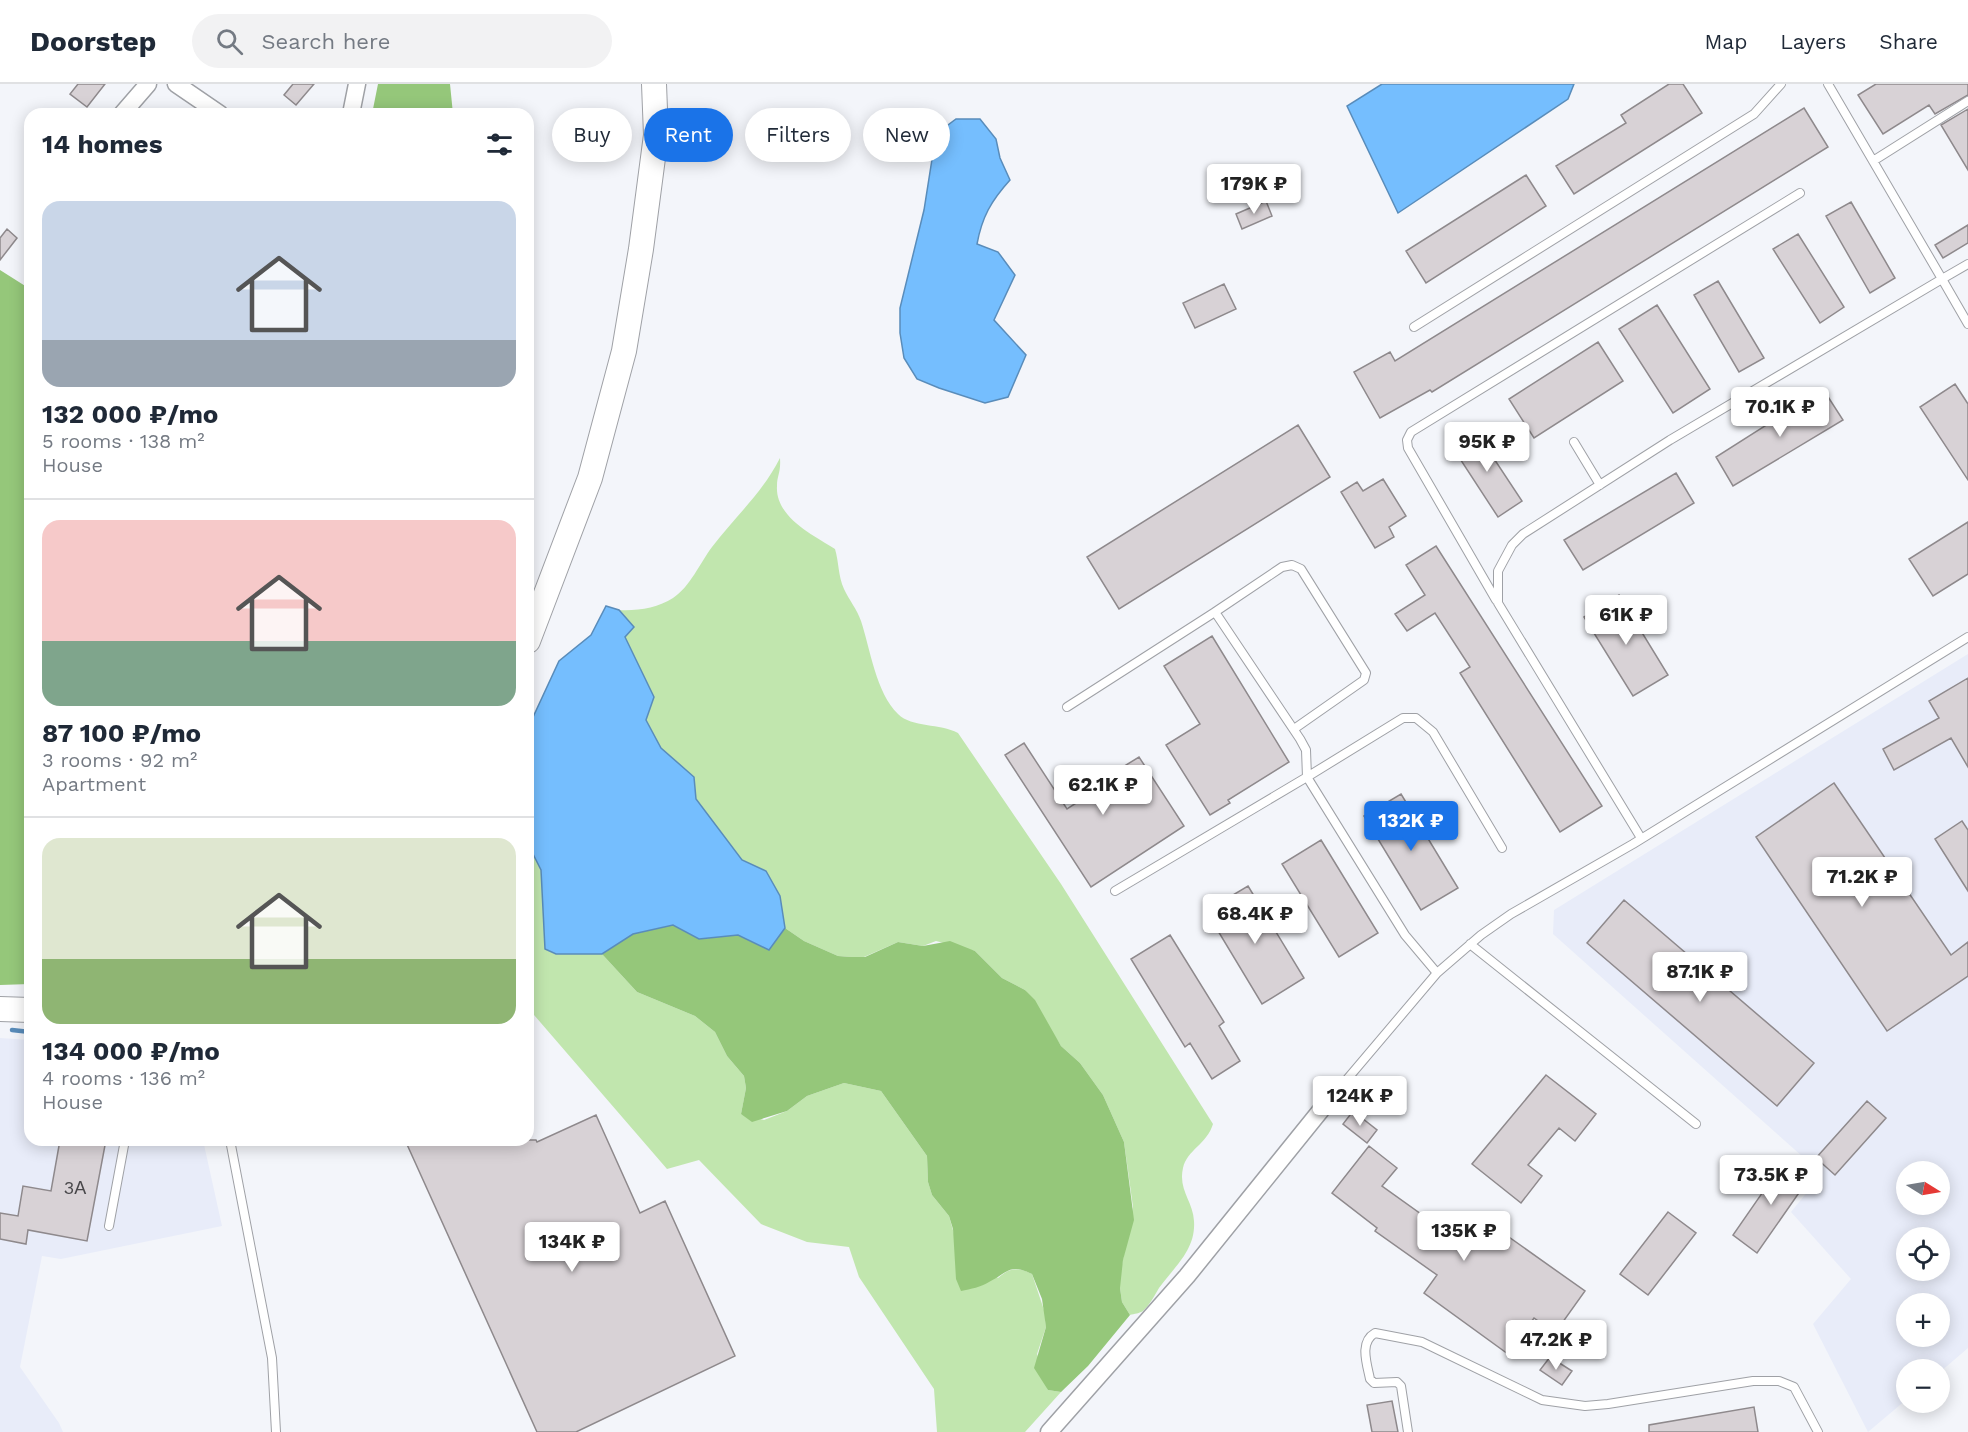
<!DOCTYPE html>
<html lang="en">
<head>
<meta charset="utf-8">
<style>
	:root { --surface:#fff; --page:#f2f2f3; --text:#1f2937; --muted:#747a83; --line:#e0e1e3; --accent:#1a73e8 }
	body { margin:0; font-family:"Work Sans",sans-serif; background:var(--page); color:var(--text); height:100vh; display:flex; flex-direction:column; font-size:22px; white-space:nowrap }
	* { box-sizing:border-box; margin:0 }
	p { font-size:20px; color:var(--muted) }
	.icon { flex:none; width:33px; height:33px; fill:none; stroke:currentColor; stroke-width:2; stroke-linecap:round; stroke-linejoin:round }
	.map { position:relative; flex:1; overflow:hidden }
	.details { position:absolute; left:24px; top:24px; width:510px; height:1038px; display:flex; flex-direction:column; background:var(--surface); border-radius:18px; box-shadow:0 3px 15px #0003 }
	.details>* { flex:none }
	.top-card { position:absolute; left:552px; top:24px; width:570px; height:54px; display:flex; gap:12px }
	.needle { width:39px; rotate:101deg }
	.controls { position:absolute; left:1896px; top:1077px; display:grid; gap:12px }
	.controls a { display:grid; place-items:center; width:54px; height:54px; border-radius:50%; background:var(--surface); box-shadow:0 3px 15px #0003; font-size:30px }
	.price { position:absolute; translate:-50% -51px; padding:0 14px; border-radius:6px; background:#fff; color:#222; font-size:20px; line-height:39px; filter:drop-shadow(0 2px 3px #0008) }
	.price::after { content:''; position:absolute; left:50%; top:36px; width:18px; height:14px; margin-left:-9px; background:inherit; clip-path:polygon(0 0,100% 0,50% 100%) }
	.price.active { background:var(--accent); color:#fff }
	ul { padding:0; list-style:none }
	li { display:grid; align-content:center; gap:12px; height:318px; padding:0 18px }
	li+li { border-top:2px solid var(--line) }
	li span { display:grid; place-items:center; height:186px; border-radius:18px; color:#555 }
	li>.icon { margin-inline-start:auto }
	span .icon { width:108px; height:108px; fill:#fffc; stroke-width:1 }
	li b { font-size:26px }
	h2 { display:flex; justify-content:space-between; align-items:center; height:72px; padding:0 18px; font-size:26px }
	.chip { padding:0 21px; border-radius:27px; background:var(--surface); box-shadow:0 3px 15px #0003; font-size:21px; line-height:54px }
	.chip.active { background:var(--accent); color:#fff }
	header { display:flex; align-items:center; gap:36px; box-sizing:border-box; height:84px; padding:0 30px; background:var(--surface); border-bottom:2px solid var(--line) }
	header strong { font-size:28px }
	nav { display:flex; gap:33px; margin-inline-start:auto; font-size:21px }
	.search { width:420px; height:54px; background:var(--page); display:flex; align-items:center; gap:15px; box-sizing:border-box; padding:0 21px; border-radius:33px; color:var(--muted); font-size:22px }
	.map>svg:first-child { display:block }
</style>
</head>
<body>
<header>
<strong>Doorstep</strong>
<div class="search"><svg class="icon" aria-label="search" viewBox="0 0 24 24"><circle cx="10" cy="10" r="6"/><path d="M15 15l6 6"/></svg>Search here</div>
<nav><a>Map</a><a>Layers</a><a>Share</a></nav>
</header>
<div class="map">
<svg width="1968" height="1348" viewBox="0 0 1968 1348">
	<rect width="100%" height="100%" fill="#f3f5fa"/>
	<path fill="#e8ecf9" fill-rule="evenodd" d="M 1968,570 L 1968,1264 L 1940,1288 L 1940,1286 L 1906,1286 L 1906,1316 L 1868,1348 L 1813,1240 L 1851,1195 L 1791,1128 L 1822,1090 L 1553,850 L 1554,826 ZM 1906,1088 L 1940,1088 L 1940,1120 L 1906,1120 ZM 1906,1154 L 1940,1154 L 1940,1186 L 1906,1186 ZM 1906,1220 L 1940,1220 L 1940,1252 L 1906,1252 Z
		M 0,954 L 30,956 L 30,1056 L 203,1056 L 222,1142 L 61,1175 L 42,1172 L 20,1283 L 59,1339 L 63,1348 L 0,1348 Z"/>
	<path fill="#c1e6ae" d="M 780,374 C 781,389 777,391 777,402 C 775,433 813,451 835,465 C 839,478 838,492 844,505 C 849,516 857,525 861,537 C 870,564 876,609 898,630 C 912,644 940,639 958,649 L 1061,800 L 1213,1040 C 1207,1060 1187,1066 1183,1084 C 1178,1106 1193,1117 1194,1137 C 1196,1166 1174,1183 1159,1204 C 1155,1211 1149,1222 1143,1227 C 1140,1229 1134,1230 1130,1231 L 1122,1218 L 1120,1204 L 1120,1191 L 1133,1123 L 1124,1058 L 1103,1011 L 1080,979 L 1061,962 L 1025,906 L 1002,894 L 975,867 L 936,857 L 923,862 L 898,858 L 864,873 L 851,873 L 838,872 L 804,857 L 785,844 L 780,812 L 766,787 L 742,776 L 695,715 L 694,693 L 661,664 L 646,636 L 654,613 L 625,553 L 634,543 L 619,526 C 637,527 658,524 673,514 C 690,503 700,479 712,463 C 735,433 763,408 780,374 Z
		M 528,760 L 541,786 L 545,865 L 556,870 L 602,870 L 637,908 L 695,932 L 715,948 L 727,972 L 744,992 L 746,1004 L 741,1030 L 764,1036 L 787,1027 L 807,1012 L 844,999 L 881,1007 L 927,1072 L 928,1098 L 932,1111 L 949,1132 L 956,1157 L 998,1194 C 1010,1183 1018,1183 1032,1190 L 1045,1229 L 1046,1243 L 1037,1270 L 1048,1306 L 1061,1308 L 1025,1348 L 937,1348 L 934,1305 L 859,1193 L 849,1163 L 807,1158 L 761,1140 L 699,1076 L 667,1085 L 528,924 Z"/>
	<path fill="#95c77a" d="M 378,0 L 450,0 L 453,30 L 372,30 Z
		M 0,186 L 30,205 L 30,900 L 0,901 Z
		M 673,841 L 699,855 L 738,851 L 769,866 L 785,844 L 804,857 L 838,872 L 851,873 L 865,873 L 898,858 L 923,862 L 950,857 L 975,867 L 1002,894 L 1025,906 L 1035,916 L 1061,962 L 1080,979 L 1103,1011 L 1124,1058 L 1134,1136 L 1123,1176 L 1120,1204 L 1122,1218 L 1130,1231 L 1088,1282 L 1061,1308 L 1048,1306 L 1034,1284 L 1046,1243 L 1042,1215 L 1032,1190 C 1009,1179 1009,1188 989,1198 C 981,1203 971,1205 961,1207 L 956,1195 L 953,1145 L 949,1132 L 932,1111 L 928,1098 L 927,1072 L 881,1007 L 844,999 L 807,1012 L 787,1027 L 752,1038 L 741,1030 L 746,1004 L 744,992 L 727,972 L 715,948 L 695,932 L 637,908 L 602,870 L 633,850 Z"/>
	<path fill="#75befe" stroke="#598cba" stroke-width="1.5" d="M 1382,0 L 1574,0 L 1568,15 L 1398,129 L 1347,22 Z
		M 956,35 L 980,35 L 996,55 L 1000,74 L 1010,96 C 991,117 982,133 977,160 L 998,168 L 1015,191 L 994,236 L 1026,271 L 1008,313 L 985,319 L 939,304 L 917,295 L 904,274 L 900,249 L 900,224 L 924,126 L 936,50 Z
		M 606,522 L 619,526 L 634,543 L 625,553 L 654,613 L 646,636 L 661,664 L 694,693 L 696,715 L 742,776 L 766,787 L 780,812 L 785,844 L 769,866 L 738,851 L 699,855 L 673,841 L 633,850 L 602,870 L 556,870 L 545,865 L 541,786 L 528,760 L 528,644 L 559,577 L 591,551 Z"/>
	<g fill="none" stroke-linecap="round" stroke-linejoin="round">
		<path stroke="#598cba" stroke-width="4.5" d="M 12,946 L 30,948"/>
	</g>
	<path fill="#d8d2d6" stroke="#8e898c" stroke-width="1.5" d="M 78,0 L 105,0 L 87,23 L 70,10 Z
		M 293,0 L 314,0 L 296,21 L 284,11 Z
		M 1669,0 L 1683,0 L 1702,29 L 1574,110 L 1556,82 L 1626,39 L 1621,31 Z
		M 1876,0 L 1968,0 L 1968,11 L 1935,30 L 1929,21 L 1883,50 L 1858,11 Z
		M 1804,24 L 1828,63 L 1432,308 L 1430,306 L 1380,334 L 1354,288 L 1390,268 L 1395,277 Z
		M 1968,25 L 1968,86 L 1941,41 Z
		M 1526,91 L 1546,122 L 1426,199 L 1406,167 Z
		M 1266,117 L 1272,132 L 1242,145 L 1236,130 Z
		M 1851,118 L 1895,194 L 1870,209 L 1826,132 Z
		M 1968,141 L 1968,159 L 1943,174 L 1935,161 Z
		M 7,145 L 17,154 L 0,176 L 0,154 Z
		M 1798,150 L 1844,223 L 1820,239 L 1773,165 Z
		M 1718,197 L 1764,274 L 1739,288 L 1694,211 Z
		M 1224,200 L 1236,225 L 1195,244 L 1183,219 Z
		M 1657,221 L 1710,305 L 1673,329 L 1619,245 Z
		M 1598,258 L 1623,297 L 1534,354 L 1509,315 Z
		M 1955,300 L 1968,320 L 1968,396 L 1920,323 Z
		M 1823,305 L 1843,336 L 1733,402 L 1716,373 Z
		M 1298,341 L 1330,393 L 1119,525 L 1087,473 Z
		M 1475,346 L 1522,417 L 1498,433 L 1451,361 Z
		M 1676,389 L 1694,419 L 1583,486 L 1564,456 Z
		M 1383,395 L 1406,432 L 1389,443 L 1394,453 L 1375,464 L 1341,408 L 1357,398 L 1363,407 Z
		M 1968,438 L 1968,490 L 1933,512 L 1909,475 Z
		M 1436,462 L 1602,722 L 1560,748 L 1460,589 L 1470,583 L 1435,529 L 1407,547 L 1395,530 L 1425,511 L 1406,481 Z
		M 1619,511 L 1668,591 L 1633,612 L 1584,533 Z
		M 1212,552 L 1289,678 L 1228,716 L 1230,719 L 1210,731 L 1166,661 L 1200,640 L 1164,582 Z
		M 1968,594 L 1968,683 L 1951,654 L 1894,686 L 1883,665 L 1939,634 L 1929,617 Z
		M 1024,659 L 1067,725 L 1121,690 L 1118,686 L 1139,673 L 1184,742 L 1091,803 L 1005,671 Z
		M 1834,699 L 1951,871 L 1968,858 L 1968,892 L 1887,947 L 1756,753 Z
		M 1401,710 L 1458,804 L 1421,826 L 1364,732 Z
		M 1962,737 L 1968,746 L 1968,807 L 1935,755 Z
		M 1321,756 L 1378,849 L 1339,873 L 1282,780 Z
		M 1248,802 L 1304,894 L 1262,920 L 1206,827 Z
		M 1624,816 L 1814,979 L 1777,1022 L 1587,859 Z
		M 1170,851 L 1224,938 L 1219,942 L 1240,977 L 1212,995 L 1190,959 L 1185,963 L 1131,875 Z
		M 1546,991 L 1596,1030 L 1575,1057 L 1559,1044 L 1528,1081 L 1542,1092 L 1521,1119 L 1472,1080 Z
		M 1867,1017 L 1886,1034 L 1835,1091 L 1816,1074 Z
		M 1353,1027 L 1377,1046 L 1367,1059 L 1343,1040 Z
		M 596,1031 L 640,1129 L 665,1117 L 735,1272 L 576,1348 L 537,1348 L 405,1056 L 536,1056 L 537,1058 Z
		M 60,1056 L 106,1056 L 87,1157 L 28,1146 L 26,1160 L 0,1155 L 0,1129 L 18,1132 L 23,1102 L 51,1107 Z
		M 1369,1062 L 1397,1084 L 1382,1102 L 1463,1160 L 1482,1134 L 1585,1207 L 1555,1249 L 1534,1234 L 1508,1270 L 1424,1209 L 1437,1191 L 1375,1147 L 1377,1144 L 1332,1109 Z
		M 1785,1076 L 1810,1093 L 1757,1169 L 1733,1151 Z
		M 1668,1128 L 1696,1149 L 1648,1211 L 1620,1190 Z
		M 1550,1273 L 1572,1287 L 1562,1301 L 1540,1286 Z
		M 1392,1317 L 1398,1348 L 1372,1348 L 1367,1321 Z
		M 1754,1323 L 1758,1348 L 1649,1348 L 1649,1341 Z"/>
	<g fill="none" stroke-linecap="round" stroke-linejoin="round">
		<g stroke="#9fa1a6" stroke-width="10">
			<path id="lane" d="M 1828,0 L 1942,195 L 1968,180
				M 1873,77 L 1968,17
				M 1414,243 L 1754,30 L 1781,0
				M 1574,358 L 1600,401
				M 1496,516 L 1408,364 L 1407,356 L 1411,348 L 1800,109
				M 1215,528 L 1282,483 L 1292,481 L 1301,485 L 1366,589 L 1364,596 L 1294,645
				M 1067,623 L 1215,528 L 1300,655 L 1306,666 L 1307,693
				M 1307,693 L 1403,634 L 1416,634 L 1433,648 L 1502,764
				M 1641,754 L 1498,519 L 1498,487 L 1512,461 L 1523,450 L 1670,356 L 1942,195 L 1968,240
				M 1115,807 L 1307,693 L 1405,851 L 1437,889
				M 1470,860 L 1696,1040
				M 1321,1026 L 1437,889 L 1481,851 L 1511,830 L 1633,760 L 1968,553
				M 230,1056 L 272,1274 L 276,1348
				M 109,1142 L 125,1056
				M 1408,1348 L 1401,1302 L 1397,1298 L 1374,1299 L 1370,1295 C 1367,1280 1359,1258 1375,1249 L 1422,1258 L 1542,1316 L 1585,1322 L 1608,1320 L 1753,1297 L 1779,1297 L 1794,1303 L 1818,1348"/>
		</g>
		<g stroke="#9fa1a6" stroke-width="19">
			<path id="street" d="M 176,0 L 220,30
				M 122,30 L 148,0
				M 351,30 L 357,0
				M 1049,1348 L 1187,1192 L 1321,1026"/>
		</g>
		<g stroke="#9fa1a6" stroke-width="26">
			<path id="secondary" d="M 528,557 L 590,394 L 624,267 L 641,165 L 656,51 L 654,0
				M 0,925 L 30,926"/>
		</g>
		<use href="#lane" stroke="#fff" stroke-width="8"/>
		<use href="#street" stroke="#fff" stroke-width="16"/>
		<use href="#secondary" stroke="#fff" stroke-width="24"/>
	</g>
	<g text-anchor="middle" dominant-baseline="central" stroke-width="6" stroke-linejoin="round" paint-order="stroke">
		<g font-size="18" fill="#48474a">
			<text x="75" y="1103">3А</text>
		</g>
	</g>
</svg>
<div class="controls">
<a><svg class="needle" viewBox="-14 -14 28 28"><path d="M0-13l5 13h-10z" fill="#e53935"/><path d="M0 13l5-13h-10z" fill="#747a83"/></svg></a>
<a><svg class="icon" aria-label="locate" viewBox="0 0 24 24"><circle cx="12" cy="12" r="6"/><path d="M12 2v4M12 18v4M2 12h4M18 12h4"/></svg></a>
<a>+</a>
<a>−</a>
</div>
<b class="price" style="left:1254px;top:131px">179K ₽</b>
<b class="price" style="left:1780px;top:354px">70.1K ₽</b>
<b class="price" style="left:1487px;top:389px">95K ₽</b>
<b class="price" style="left:1626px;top:562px">61K ₽</b>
<b class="price" style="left:1103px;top:732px">62.1K ₽</b>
<b class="price active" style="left:1411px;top:768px">132K ₽</b>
<b class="price" style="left:1862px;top:824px">71.2K ₽</b>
<b class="price" style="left:1255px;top:861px">68.4K ₽</b>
<b class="price" style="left:1700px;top:919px">87.1K ₽</b>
<b class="price" style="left:1360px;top:1043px">124K ₽</b>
<b class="price" style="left:1771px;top:1122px">73.5K ₽</b>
<b class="price" style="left:1464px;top:1178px">135K ₽</b>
<b class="price" style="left:572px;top:1189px">134K ₽</b>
<b class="price" style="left:1556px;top:1287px">47.2K ₽</b>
<div class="top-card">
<a class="chip">Buy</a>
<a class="chip active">Rent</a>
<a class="chip">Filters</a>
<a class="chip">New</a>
</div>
<section class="details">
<h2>14 homes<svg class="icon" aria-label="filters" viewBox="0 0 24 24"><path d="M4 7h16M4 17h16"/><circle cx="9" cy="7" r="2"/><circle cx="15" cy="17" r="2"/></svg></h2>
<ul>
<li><span style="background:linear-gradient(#c9d6e8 75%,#9aa5b1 0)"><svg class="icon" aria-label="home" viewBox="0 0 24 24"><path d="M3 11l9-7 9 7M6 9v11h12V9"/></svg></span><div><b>132 000 ₽/mo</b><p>5 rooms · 138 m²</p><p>House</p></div></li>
<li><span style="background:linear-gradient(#f6c9c9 65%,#7fa58c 0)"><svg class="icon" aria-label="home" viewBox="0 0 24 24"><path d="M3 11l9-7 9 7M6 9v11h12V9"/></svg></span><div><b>87 100 ₽/mo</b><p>3 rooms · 92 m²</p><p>Apartment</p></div></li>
<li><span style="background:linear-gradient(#dfe7d0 65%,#8fb573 0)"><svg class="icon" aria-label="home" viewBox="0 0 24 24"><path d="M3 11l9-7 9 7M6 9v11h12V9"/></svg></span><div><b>134 000 ₽/mo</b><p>4 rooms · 136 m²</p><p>House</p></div></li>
</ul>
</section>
</div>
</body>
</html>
